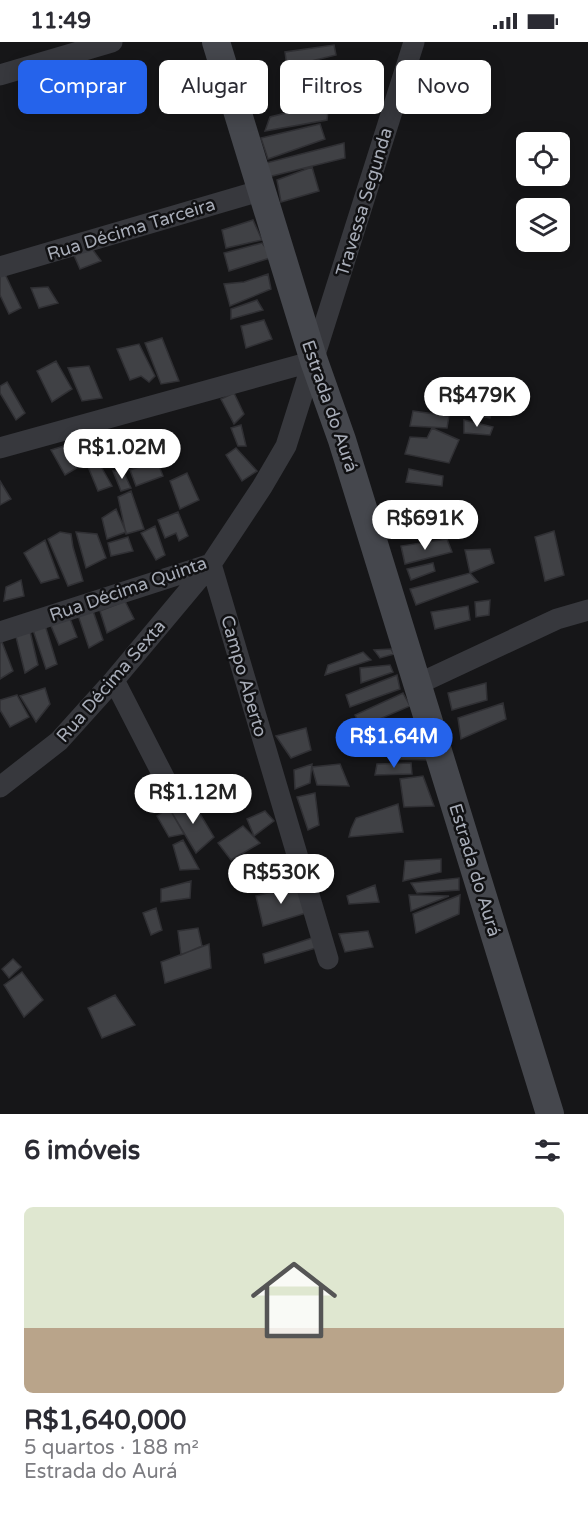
<!DOCTYPE html>
<html lang="pt">
<head>
<meta charset="utf-8">
<style>
	:root { --surface:#fff; --page:#f7f7f7; --text:#2b2b33; --muted:#7c7c81; --line:#e1e1e2; --accent:#2563eb }
	body { margin:0; font-family:"Varela Round",sans-serif; background:var(--page); color:var(--text); height:100vh; display:flex; flex-direction:column; font-size:22px; white-space:nowrap }
	* { box-sizing:border-box; margin:0 }
	p { font-size:20px; color:var(--muted) }
	.icon { flex:none; width:33px; height:33px; fill:none; stroke:currentColor; stroke-width:2; stroke-linecap:round; stroke-linejoin:round }
	.map { position:relative; height:1072px; overflow:hidden }
	.details { display:flex; flex-direction:column; background:var(--surface); flex:1 }
	.details>* { flex:none }
	.banner { position:absolute; left:18px; top:18px; width:552px; height:54px; display:flex; gap:12px }
	.controls { position:absolute; left:516px; top:90px; display:grid; gap:12px }
	.controls a { display:grid; place-items:center; width:54px; height:54px; border-radius:9px; background:var(--surface); box-shadow:0 3px 15px #0003; font-size:30px }
	.price { position:absolute; translate:-50% -51px; padding:0 14px; border-radius:21px; background:#fff; color:#222; font-size:20px; line-height:39px; filter:drop-shadow(0 2px 3px #0008) }
	.price::after { content:''; position:absolute; left:50%; top:36px; width:18px; height:14px; margin-left:-9px; background:inherit; clip-path:polygon(0 0,100% 0,50% 100%) }
	.price.selected { background:var(--accent); color:#fff }
	ul { padding:0; list-style:none }
	li { display:grid; align-content:center; gap:12px; height:318px; padding:0 24px }
	li+li { border-top:2px solid var(--line) }
	li span { display:grid; place-items:center; height:186px; border-radius:9px; color:#555 }
	li>.icon { margin-inline-start:auto }
	span .icon { width:108px; height:108px; fill:#fffc; stroke-width:1 }
	li b { font-size:26px }
	h2 { display:flex; justify-content:space-between; align-items:center; height:72px; padding:0 24px; font-size:26px }
	.chip { padding:0 21px; border-radius:9px; background:var(--surface); box-shadow:0 3px 15px #0003; font-size:21px; line-height:54px }
	.chip.selected { background:var(--accent); color:#fff }
	.status { display:flex; justify-content:space-between; align-items:center; height:42px; padding:0 30px; background:var(--surface); direction:ltr }
	.status svg { height:16px; fill:currentColor }
	.map>svg:first-child { display:block }
</style>
</head>
<body>
<div class="status"><b>11:49</b><svg viewBox="0 0 49 12"><path d="M0 12V9h3v3zM5 12V6h3v6zM10 12V3h3v9zM15 12V0h3v12zM26 1h20v11H26zM47 4h2v5h-2z"/></svg></div>
<div class="map">
<svg width="588" height="1072" viewBox="0 0 588 1072">
	<rect width="100%" height="100%" fill="#161618"/>
	<path fill="#404145" stroke="#303034" stroke-width="1.5" d="M 334,3 L 336,13 L 287,25 L 285,10 Z
		M 330,20 L 332,25 L 297,38 L 294,30 Z
		M 345,26 L 347,36 L 310,45 L 309,35 Z
		M 351,40 L 352,48 L 293,69 L 288,56 Z
		M 329,60 L 327,78 L 265,89 L 270,75 Z
		M 320,82 L 325,97 L 268,117 L 261,96 Z
		M 344,101 L 345,116 L 268,135 L 266,121 Z
		M 312,125 L 319,149 L 281,160 L 277,138 Z
		M 253,178 L 262,198 L 226,206 L 222,188 Z
		M 262,201 L 273,215 L 229,229 L 224,211 Z
		M 90,204 L 101,219 L 80,227 L 73,211 Z
		M 5,232 L 21,266 L 9,272 L 0,253 L 0,234 Z
		M 268,232 L 271,247 L 230,264 L 224,242 L 244,240 Z
		M 48,245 L 58,261 L 39,266 L 31,246 Z
		M 257,258 L 263,268 L 231,277 L 231,267 Z
		M 264,278 L 272,297 L 246,306 L 241,284 Z
		M 162,296 L 179,339 L 161,342 L 145,301 Z
		M 139,302 L 155,334 L 149,340 L 141,334 L 130,338 L 117,307 Z
		M 56,319 L 72,347 L 52,360 L 37,329 Z
		M 89,324 L 102,356 L 82,359 L 68,326 Z
		M 7,340 L 25,371 L 16,378 L 0,351 L 0,344 Z
		M 234,351 L 244,372 L 234,382 L 221,357 Z
		M 442,356 L 493,365 L 490,376 L 443,368 Z
		M 413,369 L 449,374 L 447,386 L 410,384 Z
		M 464,378 L 493,385 L 490,393 L 464,391 Z
		M 241,383 L 246,404 L 238,404 L 231,386 Z
		M 432,386 L 459,398 L 449,421 L 405,412 L 410,395 L 427,396 Z
		M 120,392 L 131,422 L 121,427 L 111,396 Z
		M 70,402 L 85,421 L 65,433 L 51,408 Z
		M 90,405 L 112,444 L 98,449 L 82,410 Z
		M 236,406 L 257,429 L 242,439 L 226,413 Z
		M 157,419 L 163,434 L 136,444 L 130,428 Z
		M 409,427 L 443,434 L 442,444 L 406,440 Z
		M 113,429 L 123,429 L 131,446 L 121,449 Z
		M 187,431 L 199,458 L 180,467 L 170,439 Z
		M 0,439 L 11,457 L 0,463 Z
		M 131,449 L 144,487 L 126,492 L 118,455 Z
		M 116,467 L 126,490 L 107,497 L 102,476 Z
		M 434,467 L 439,486 L 391,488 L 388,472 Z
		M 178,470 L 188,494 L 179,499 L 176,491 L 165,496 L 158,478 Z
		M 155,484 L 165,513 L 156,518 L 141,491 Z
		M 554,489 L 564,533 L 545,539 L 535,495 Z
		M 60,490 L 71,492 L 73,505 L 83,539 L 68,544 L 48,497 Z
		M 76,490 L 97,492 L 106,516 L 86,526 Z
		M 128,495 L 133,509 L 111,514 L 108,501 Z
		M 447,497 L 452,510 L 405,522 L 401,504 Z
		M 45,498 L 59,536 L 41,541 L 24,511 Z
		M 490,507 L 494,521 L 470,531 L 465,508 Z
		M 433,521 L 435,529 L 411,538 L 407,527 Z
		M 470,531 L 478,540 L 416,563 L 410,547 Z
		M 21,538 L 24,554 L 4,559 L 6,545 Z
		M 490,558 L 489,573 L 476,575 L 475,560 Z
		M 125,559 L 134,577 L 107,591 L 100,569 Z
		M 91,563 L 103,598 L 89,606 L 77,570 Z
		M 468,564 L 470,578 L 435,587 L 431,570 Z
		M 69,574 L 77,595 L 59,603 L 49,579 Z
		M 45,583 L 57,622 L 46,627 L 33,588 Z
		M 29,585 L 38,623 L 25,631 L 15,591 Z
		M 2,600 L 13,629 L 0,637 L 0,601 Z
		M 391,607 L 394,612 L 380,616 L 374,608 Z
		M 363,610 L 371,618 L 325,633 L 328,623 Z
		M 390,623 L 393,630 L 361,641 L 360,626 Z
		M 397,633 L 400,647 L 350,665 L 346,653 Z
		M 486,641 L 487,658 L 452,668 L 448,651 Z
		M 45,646 L 50,662 L 36,680 L 20,654 Z
		M 403,651 L 410,664 L 361,685 L 355,673 Z
		M 17,653 L 29,675 L 10,685 L 0,668 L 0,658 Z
		M 503,661 L 506,677 L 461,697 L 458,676 Z
		M 306,686 L 311,708 L 291,716 L 276,694 Z
		M 390,688 L 389,706 L 371,710 L 367,693 Z
		M 399,705 L 429,706 L 428,718 L 396,717 Z
		M 411,721 L 412,732 L 375,733 L 377,722 Z
		M 312,722 L 310,741 L 295,747 L 294,728 Z
		M 340,722 L 349,744 L 317,743 L 312,725 Z
		M 423,734 L 434,764 L 404,765 L 400,737 Z
		M 315,751 L 319,783 L 308,788 L 297,755 Z
		M 191,757 L 214,795 L 196,811 L 169,766 L 173,767 Z
		M 398,762 L 403,790 L 349,795 L 351,787 L 356,776 Z
		M 169,766 L 184,792 L 169,795 L 157,774 Z
		M 265,769 L 274,779 L 254,794 L 247,777 Z
		M 243,784 L 260,801 L 231,818 L 218,801 Z
		M 183,798 L 199,827 L 180,828 L 173,803 Z
		M 441,817 L 441,830 L 403,839 L 405,819 Z
		M 459,836 L 459,848 L 417,851 L 411,841 Z
		M 191,839 L 190,856 L 161,860 L 161,847 Z
		M 298,843 L 306,871 L 263,884 L 256,854 Z
		M 375,843 L 379,860 L 349,862 L 347,854 Z
		M 409,853 L 449,854 L 411,869 Z
		M 460,853 L 459,872 L 416,891 L 413,872 Z
		M 156,866 L 162,888 L 151,893 L 143,871 Z
		M 198,886 L 202,904 L 181,913 L 178,889 Z
		M 368,889 L 373,905 L 345,910 L 339,892 Z
		M 315,895 L 316,906 L 265,921 L 263,912 Z
		M 209,902 L 211,926 L 165,941 L 161,920 Z
		M 13,917 L 21,925 L 9,936 L 2,927 Z
		M 22,930 L 43,958 L 24,975 L 4,943 Z
		M 115,953 L 135,983 L 102,996 L 88,966 Z"/>
	<g fill="none" stroke-linecap="round" stroke-linejoin="round">
		<path stroke="#37383d" stroke-width="21" d="M 0,33 L 112,0
			M 0,225 L 263,148
			M 0,406 L 314,319
			M 211,522 L 328,917
			M 0,590 L 211,522
			M 114,638 L 168,743
			M 418,642 L 557,577 L 588,568
			M 0,745 L 59,699 L 114,638 L 211,522 L 262,445 L 286,404 L 414,0"/>
		<path stroke="#45474d" stroke-width="28" d="M 216,0 L 314,319 L 342,398 L 550,1072"/>
	</g>
	<g text-anchor="middle" dominant-baseline="central" stroke-width="5" stroke-linejoin="round" paint-order="stroke">
		<g font-size="18" fill="#a8adb8" stroke="#111113">
			<text transform="translate(364 160) rotate(-73)">Travessa Segunda</text>
			<text transform="translate(131 187) rotate(-17)">Rua Décima Tarceira</text>
			<text transform="translate(330 364) rotate(71)">Estrada do Aurá</text>
			<text transform="translate(128 547) rotate(-19)">Rua Décima Quinta</text>
			<text transform="translate(244 634) rotate(74)">Campo Aberto</text>
			<text transform="translate(111 639) rotate(-49)">Rua Décima Sexta</text>
			<text transform="translate(475 828) rotate(73)">Estrada do Aurá</text>
		</g>
	</g>
</svg>
<div class="controls">
<a><svg class="icon" aria-label="locate" viewBox="0 0 24 24"><circle cx="12" cy="12" r="6"/><path d="M12 2v4M12 18v4M2 12h4M18 12h4"/></svg></a>
<a><svg class="icon" aria-label="layers" viewBox="0 0 24 24"><path d="M12 4l9 5-9 5-9-5zM3 14l9 5 9-5"/></svg></a>
</div>
<b class="price" style="left:477px;top:386px">R$479K</b>
<b class="price" style="left:122px;top:438px">R$1.02M</b>
<b class="price" style="left:425px;top:509px">R$691K</b>
<b class="price selected" style="left:394px;top:727px">R$1.64M</b>
<b class="price" style="left:193px;top:783px">R$1.12M</b>
<b class="price" style="left:281px;top:863px">R$530K</b>
<div class="banner">
<a class="chip selected">Comprar</a>
<a class="chip">Alugar</a>
<a class="chip">Filtros</a>
<a class="chip">Novo</a>
</div>
</div>
<section class="details">
<h2>6 imóveis<svg class="icon" aria-label="filters" viewBox="0 0 24 24"><path d="M4 7h16M4 17h16"/><circle cx="9" cy="7" r="2"/><circle cx="15" cy="17" r="2"/></svg></h2>
<ul>
<li><span style="background:linear-gradient(#dfe7d0 65%,#b9a48a 0)"><svg class="icon" aria-label="home" viewBox="0 0 24 24"><path d="M3 11l9-7 9 7M6 9v11h12V9"/></svg></span><div><b>R$1,640,000</b><p>5 quartos · 188 m²</p><p>Estrada do Aurá</p></div></li>
</ul>
</section>
</body>
</html>
